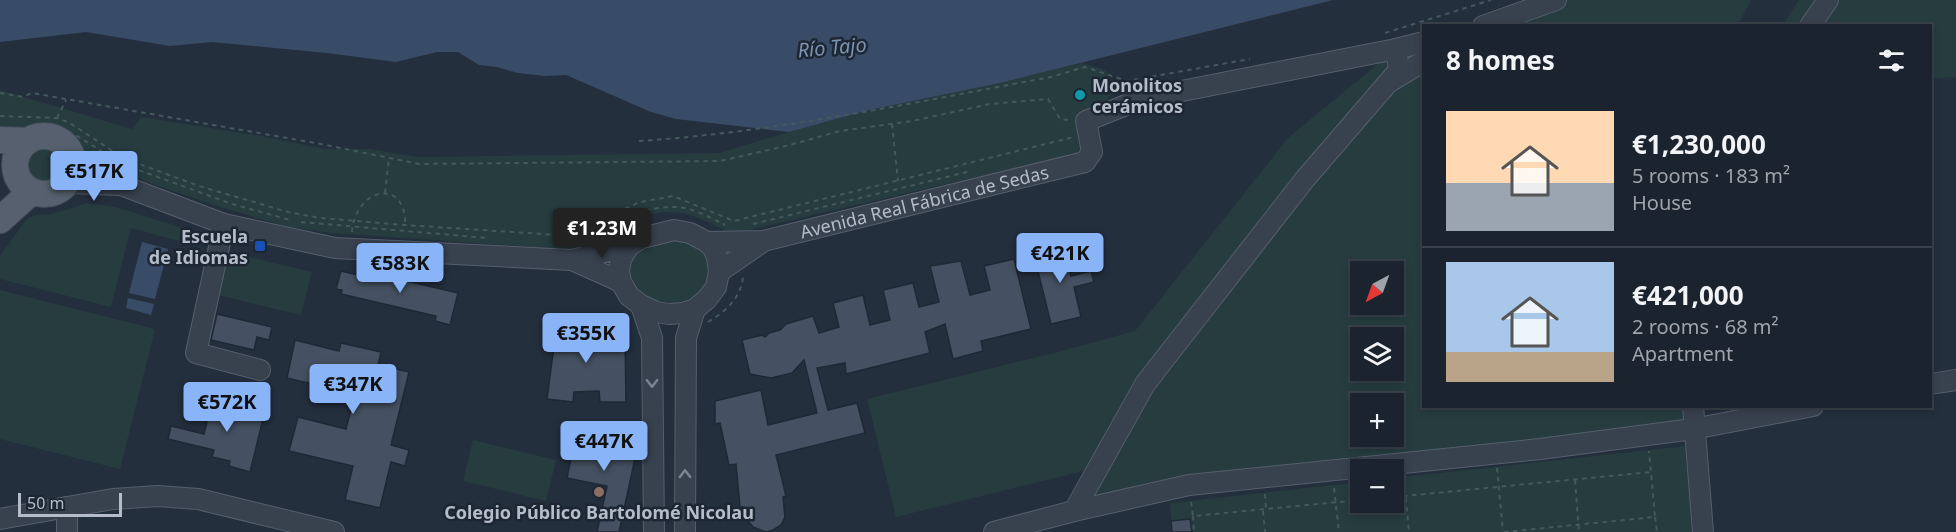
<!DOCTYPE html>
<html lang="en">
<head>
<meta charset="utf-8">
<style>
	:root { --surface:#1b232e; --page:#242b36; --text:#f1f3f6; --muted:#a0a4aa; --line:#39404a; --accent:#8ab4f8 }
	body { margin:0; font-family:"Noto Sans",sans-serif; background:var(--page); color:var(--text); height:100vh; display:flex; flex-direction:column; font-size:22px; white-space:nowrap }
	* { box-sizing:border-box; margin:0 }
	p { font-size:20px; color:var(--muted) }
	.icon { flex:none; width:33px; height:33px; fill:none; stroke:currentColor; stroke-width:2; stroke-linecap:round; stroke-linejoin:round }
	.map { position:relative; flex:1; overflow:hidden }
	.drawer { position:absolute; left:1422px; top:24px; width:510px; height:384px; display:flex; flex-direction:column; background:var(--surface); border-radius:0px; box-shadow:0 3px 9px #0003,0 0 0 2px var(--line) }
	.drawer>* { flex:none }
	.needle { width:39px; rotate:221deg }
	.buttons { position:absolute; left:1350px; top:261px; display:grid; gap:12px }
	.buttons a { display:grid; place-items:center; width:54px; height:54px; border-radius:0px; background:var(--surface); box-shadow:0 3px 9px #0003,0 0 0 2px var(--line); font-size:30px }
	.scale { position:absolute; left:18px; bottom:15px; width:104px; box-sizing:border-box; padding-left:6px; border:3px solid #b4bcc9; border-top:0; font-size:16px; line-height:21px; white-space:nowrap; color:#b4bcc9; -webkit-text-stroke:4px #1d2633; paint-order:stroke }
	.price { position:absolute; translate:-50% -51px; padding:0 14px; border-radius:6px; background:var(--accent); color:#111; font-size:20px; line-height:39px; filter:drop-shadow(0 2px 3px #0008) }
	.price::after { content:''; position:absolute; left:50%; top:36px; width:18px; height:14px; margin-left:-9px; background:inherit; clip-path:polygon(0 0,100% 0,50% 100%) }
	.price.on { background:#222; color:#fff }
	ul { padding:0; list-style:none }
	li { display:flex; align-items:center; gap:18px; height:150px; padding:0 24px }
	li+li { border-top:2px solid var(--line) }
	li span { display:grid; place-items:center; flex:none; width:168px; height:120px; border-radius:0px; color:#555 }
	li>.icon { margin-inline-start:auto }
	span .icon { width:72px; height:72px; fill:#fffc; stroke-width:1 }
	li b { font-size:26px }
	h2 { display:flex; justify-content:space-between; align-items:center; height:72px; padding:0 24px; font-size:26px }
	.map>svg:first-child { display:block }
</style>
</head>
<body>
<div class="map">
<svg width="1956" height="532" viewBox="0 0 1956 532">
	<rect width="100%" height="100%" fill="#242f3e"/>
	<path fill="#263c3f" fill-rule="evenodd" d="M 1556,0 L 1751,0 L 1738,25 L 1482,26 Z
		M 1799,0 L 1956,0 L 1956,77 L 1931,79 L 1930,26 L 1782,26 Z
		M 1423,42 L 1424,406 L 1706,407 L 1693,429 L 1147,493 L 1074,511 L 1083,471 L 896,517 L 867,399 L 1054,353 L 1135,331 L 1288,138 L 1396,49 ZM 1360,272 L 1394,272 L 1394,304 L 1360,304 ZM 1360,338 L 1394,338 L 1394,370 L 1360,370 ZM 1360,404 L 1394,404 L 1394,436 L 1360,436 Z
		M 1082,63 L 1105,70 C 1124,99 1103,94 1097,115 C 1094,125 1097,139 1096,149 L 732,234 C 697,216 678,204 638,218 C 633,220 625,221 621,224 C 608,232 606,247 589,251 L 332,233 L 289,227 L 223,208 L 144,181 L 100,161 L 54,131 L 37,134 L 0,131 L 0,90 L 132,129 L 141,117 L 261,136 L 325,149 L 370,149 L 418,157 L 719,153 L 789,132 L 869,110 L 1000,83 Z
		M26 165a19 19 0 1 1 38 0a19 19 0 1 1-38 0Z
		M 87,203 L 116,207 L 182,228 L 179,241 L 131,228 L 111,307 L 0,279 L 0,256 L 26,220 L 35,215 L 52,214 Z
		M 678,237 L 705,248 L 713,280 C 707,285 702,292 695,296 C 677,307 648,305 633,288 C 628,282 626,273 623,266 L 630,251 Z
		M 228,252 L 312,272 L 301,315 L 218,295 Z
		M 0,290 L 155,329 L 120,469 L 0,439 Z
		M 473,440 L 556,460 L 546,501 L 463,481 Z
		M 1685,446 L 1693,532 L 1172,532 L 1170,503 L 1360,482 L 1360,502 L 1394,502 L 1394,478 Z"/>
	<path fill="#394c67" d="M 0,0 L 1333,0 L 1000,83 L 869,110 L 789,132 L 676,119 L 651,112 L 566,75 L 545,76 L 518,73 L 497,67 L 479,65 L 458,52 L 437,52 L 396,62 L 327,53 L 212,42 L 170,46 L 86,32 L 0,42 Z
		M 142,242 L 168,249 L 155,299 L 129,293 Z
		M 128,298 L 154,304 L 151,315 L 126,308 Z"/>
	<path fill="#455162" stroke="#1f2835" stroke-width="1.5" d="M 1064,246 L 1071,276 L 1091,271 L 1094,282 L 1074,287 L 1081,317 L 1051,324 L 1033,251 Z
		M 1014,259 L 1031,329 L 981,341 L 983,351 L 953,359 L 945,324 L 925,332 L 930,353 L 846,374 L 845,363 L 817,368 L 828,410 L 857,403 L 865,433 L 776,455 L 786,496 L 783,497 L 785,517 L 781,525 L 773,530 L 766,532 L 753,527 L 749,522 L 743,507 L 740,507 L 736,464 L 729,465 L 720,423 L 715,424 L 715,401 L 761,390 L 768,425 L 817,413 L 804,360 L 792,373 L 771,378 L 750,374 L 742,340 L 762,335 L 765,337 L 769,333 L 780,330 L 786,324 L 813,316 L 819,333 L 839,327 L 833,303 L 863,295 L 870,325 L 890,320 L 883,290 L 913,283 L 919,307 L 939,302 L 930,266 L 961,261 L 970,295 L 990,290 L 984,266 Z
		M 341,271 L 367,277 L 368,272 L 458,293 L 450,325 L 435,321 L 436,316 L 341,294 L 342,290 L 336,289 Z
		M 217,314 L 272,327 L 269,340 L 257,337 L 254,350 L 211,340 Z
		M 558,316 L 584,319 L 582,335 L 599,337 L 599,339 L 625,338 L 626,402 L 600,402 L 599,391 L 574,392 L 573,402 L 547,399 Z
		M 295,340 L 339,351 L 341,343 L 381,352 L 378,365 L 409,372 L 391,445 L 409,450 L 405,466 L 391,462 L 380,508 L 345,500 L 353,466 L 289,451 L 298,417 L 346,429 L 355,394 L 287,378 Z
		M 213,397 L 265,411 L 250,472 L 229,466 L 230,461 L 212,457 L 214,450 L 168,439 L 171,426 L 204,434 Z
		M 572,430 L 638,445 L 619,532 L 597,532 L 607,486 L 567,478 L 572,453 L 567,452 Z
		M 1190,519 L 1192,532 L 1172,532 L 1171,521 Z"/>
	<g fill="none" stroke-linecap="round" stroke-linejoin="round">
		<g stroke="#565f6c" stroke-width="22">
			<g id="minor">
				<path d="M 1483,26 L 1556,0"/>
				<path d="M 1810,26 L 1828,0"/>
				<path d="M 1391,81 L 1424,61"/>
				<path d="M 73,159 L 99,171 L 121,185 L 224,224 L 335,248 L 572,260 L 629,246 L 642,238 L 674,230 L 690,233 L 707,242 L 713,248 L 717,257 L 719,272 L 716,287 L 707,299 L 695,309 L 683,313 L 669,314 L 656,312 L 641,305 L 629,296 L 621,282 L 619,271 L 621,259 L 629,246"/>
				<path d="M 68,183 L 119,185"/>
				<path d="M 224,224 L 196,353 L 260,370"/>
				<path id="s1" d="M 707,242 L 763,241 L 1085,162 L 1092,152 L 1086,121 L 1141,99 L 1396,49 L 1424,42"/>
				<path d="M 572,260 L 621,282"/>
				<path d="M 719,272 L 761,243"/>
				<path d="M 641,305 L 652,338 L 654,532"/>
				<path d="M 1930,384 L 1956,380"/>
				<path d="M 1693,406 L 1703,532"/>
				<path d="M 67,507 L 67,532"/>
				<path d="M 1074,511 L 1145,384 L 1305,179 L 1399,70 L 1396,49"/>
				<path d="M 0,519 L 113,499 L 158,496 L 198,499 L 334,532"/>
				<path d="M 685,532 L 686,338 L 695,309"/>
				<path d="M 994,532 L 1074,511 L 1189,485 L 1540,449 L 1693,429 L 1813,406"/>
			</g>
		</g>
		<g stroke="#414a57" stroke-width="28">
			<path id="major" d="M15 165a29 29 0 1 1 58 0a29 29 0 1 1-58 0Z
				M 0,140 L 28,141
				M 0,220 L 31,192"/>
		</g>
		<path stroke="#44595c" stroke-width="2" stroke-dasharray="4.5 4.5" stroke-linecap="butt" d="M 1385,33 L 1491,0
			M 0,93 L 23,97 L 32,93 L 321,144 L 419,164 L 720,161 L 786,146 L 840,131 L 912,121 L 990,104 L 1048,99 L 1060,119 L 1069,120
			M 0,116 L 57,118 L 70,123 L 123,158 L 199,186 L 288,212 L 320,218 L 405,225 L 589,237 L 609,216 L 640,202 L 673,196 L 734,221 L 1074,137
			M 57,118 L 66,100
			M 892,124 L 898,181
			M 42,126 C 66,125 89,144 109,156
			M 639,141 C 778,132 915,102 1051,77 L 1085,67 L 1127,81 L 1250,59
			M 122,164 L 232,204 L 290,220
			M 385,193 L 389,158
			M 301,222 L 487,238
			M 753,224 L 967,172
			M 352,232 C 356,186 407,178 405,225
			M 607,233 C 624,216 650,206 676,207 C 691,207 711,218 725,225
			M 708,322 C 725,312 741,298 743,277
			M 1497,468 L 1503,531
			M 1404,480 L 1409,532
			M 1575,480 L 1579,532
			M 1334,488 L 1339,532
			M 1265,494 L 1266,509
			M 1394,497 L 1651,472
			M 1191,502 L 1193,516 L 1360,500
			M 1263,511 L 1265,532
			M 1193,516 L 1194,532
			M 1655,517 L 1657,532
			M 1504,532 L 1655,517 L 1649,451"/>
		<use href="#minor" stroke="#38414e" stroke-width="20"/>
		<use href="#major" stroke="#56606e" stroke-width="26"/>
	</g>
	<defs><path id="oneway-chevron" d="M-2-3.5L2.5 0L-2 3.5" fill="none" stroke-width="1.6" stroke-linecap="round" stroke-linejoin="round" transform="scale(1.5)"/></defs>
	<g stroke="#7c8592">
		<use href="#oneway-chevron" transform="translate(652 383) rotate(89)"/>
		<use href="#oneway-chevron" transform="translate(685 474) rotate(-90)"/>
	</g>
	<circle fill="#0f9aa8" stroke="#1d2633" stroke-width="2" cx="1080" cy="95" r="6"/>
	<rect fill="#1a4fb4" stroke="#1d2633" stroke-width="2" x="254" y="240" width="12" height="12" rx="3"/>
	<circle fill="#8d6e63" stroke="#1d2633" stroke-width="2" cx="599" cy="492" r="6"/>
	<g text-anchor="middle" dominant-baseline="central" stroke-width="5" stroke-linejoin="round" paint-order="stroke">
		<g font-size="18" font-weight="bold" fill="#b4bcc9" stroke="#1d2633" text-anchor="start">
			<text x="1092" y="85">Monolitos<tspan x="1092" dy="21">cerámicos</tspan></text>
			<text x="248" y="236" text-anchor="end">Escuela<tspan x="248" dy="21">de Idiomas</tspan></text>
			<text x="599" y="512" text-anchor="middle">Colegio Público Bartolomé Nicolau</text>
		</g>
		<g font-size="18" fill="#b4bcc9" stroke="#1d2633">
			<text stroke="none"><textPath href="#s1" startOffset="222">Avenida Real Fábrica de Sedas</textPath></text>
		</g>
		<g font-size="20" font-style="italic" fill="#7c92b1" stroke="#1d2633">
			<text transform="translate(832 47) rotate(-5)">Río Tajo</text>
		</g>
	</g>
</svg>
<div class="buttons">
<a><svg class="needle" viewBox="-14 -14 28 28"><path d="M0-13l5 13h-10z" fill="#e53935"/><path d="M0 13l5-13h-10z" fill="#a0a4aa"/></svg></a>
<a><svg class="icon" aria-label="layers" viewBox="0 0 24 24"><path d="M12 4l9 5-9 5-9-5zM3 14l9 5 9-5"/></svg></a>
<a>+</a>
<a>−</a>
</div>
<div class="scale">50 m</div>
<b class="price" style="left:94px;top:202px">€517K</b>
<b class="price on" style="left:602px;top:259px">€1.23M</b>
<b class="price" style="left:1060px;top:284px">€421K</b>
<b class="price" style="left:400px;top:294px">€583K</b>
<b class="price" style="left:586px;top:364px">€355K</b>
<b class="price" style="left:353px;top:415px">€347K</b>
<b class="price" style="left:227px;top:433px">€572K</b>
<b class="price" style="left:604px;top:472px">€447K</b>
<section class="drawer">
<h2>8 homes<svg class="icon" aria-label="filters" viewBox="0 0 24 24"><path d="M4 7h16M4 17h16"/><circle cx="9" cy="7" r="2"/><circle cx="15" cy="17" r="2"/></svg></h2>
<ul>
<li><span style="background:linear-gradient(#ffd9b3 60%,#9aa5b1 0)"><svg class="icon" aria-label="home" viewBox="0 0 24 24"><path d="M3 11l9-7 9 7M6 9v11h12V9"/></svg></span><div><b>€1,230,000</b><p>5 rooms · 183 m²</p><p>House</p></div></li>
<li><span style="background:linear-gradient(#a9c7e8 75%,#b9a48a 0)"><svg class="icon" aria-label="home" viewBox="0 0 24 24"><path d="M3 11l9-7 9 7M6 9v11h12V9"/></svg></span><div><b>€421,000</b><p>2 rooms · 68 m²</p><p>Apartment</p></div></li>
</ul>
</section>
</div>
</body>
</html>
